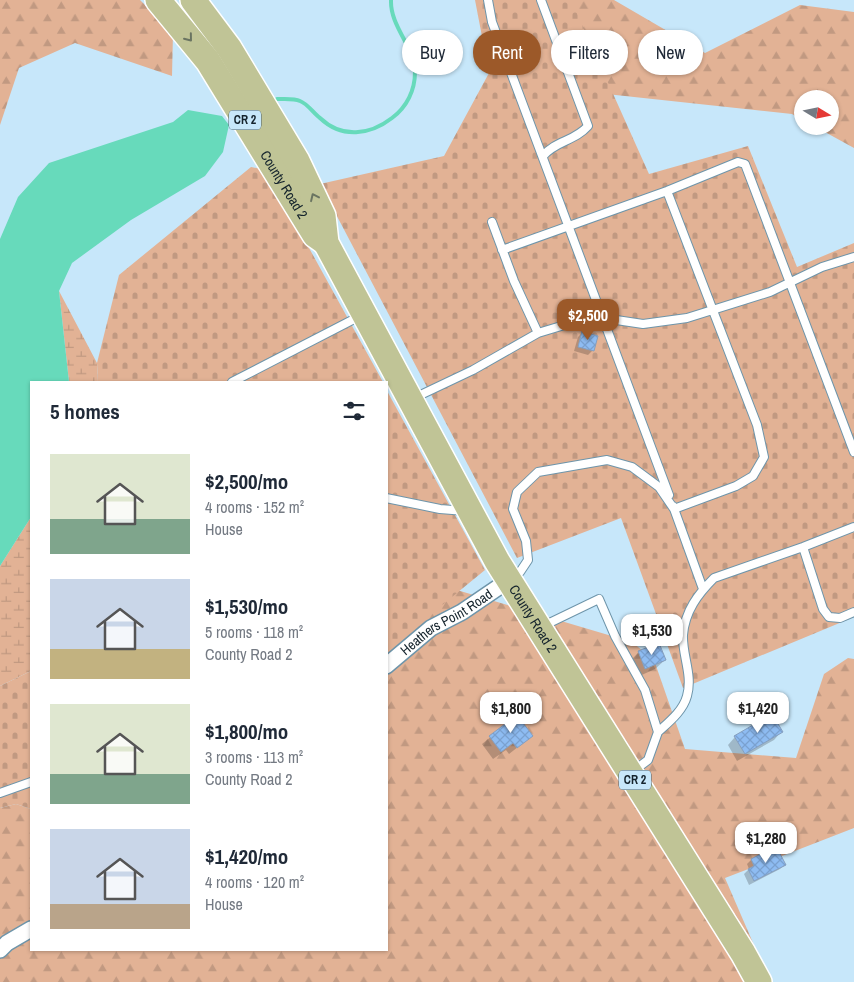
<!DOCTYPE html>
<html lang="en">
<head>
<meta charset="utf-8">
<style>
	:root { --surface:#fff; --page:#f2f2f3; --text:#1f2937; --muted:#747a83; --accent:#9c5929 }
	body { margin:0; font-family:"Archivo Narrow",sans-serif; background:var(--page); color:var(--text); height:100vh; display:flex; flex-direction:column; font-size:19px; white-space:nowrap }
	* { box-sizing:border-box; margin:0 }
	p { font-size:16px; color:var(--muted) }
	.icon { flex:none; width:28px; height:28px; fill:none; stroke:currentColor; stroke-width:2; stroke-linecap:round; stroke-linejoin:round }
	.map { position:relative; flex:1; overflow:hidden }
	.panel { position:absolute; left:30px; top:381px; width:358px; height:570px; display:flex; flex-direction:column; background:var(--surface); border-radius:0px; box-shadow:0 1px 4px #0004 }
	.panel>* { flex:none }
	.hud { position:absolute; left:402px; top:30px; width:376px; height:45px; display:flex; gap:10px }
	.needle { width:32px; rotate:100deg }
	.controls { position:absolute; left:794px; top:90px; display:grid; gap:10px }
	.controls a { display:grid; place-items:center; width:45px; height:45px; border-radius:50%; background:var(--surface); box-shadow:0 1px 4px #0004; font-size:25px }
	.price { position:absolute; translate:-50% -42px; padding:0 11px; border-radius:10px; background:#fff; color:#222; font-size:16px; line-height:32px; filter:drop-shadow(0 1px 2px #0008) }
	.price::after { content:''; position:absolute; left:50%; top:30px; width:15px; height:11px; margin-left:-8px; background:inherit; clip-path:polygon(0 0,100% 0,50% 100%) }
	.price.current { background:var(--accent); color:#fff }
	ul { padding:0; list-style:none }
	li { display:flex; align-items:center; gap:15px; height:125px; padding:0 20px }
	li span { display:grid; place-items:center; flex:none; width:140px; height:100px; border-radius:0px; color:#555 }
	li>.icon { margin-inline-start:auto }
	span .icon { width:60px; height:60px; fill:#fffc; stroke-width:1 }
	li b { font-size:21px }
	h2 { display:flex; justify-content:space-between; align-items:center; height:60px; padding:0 20px; font-size:21px }
	.chip { padding:0 18px; border-radius:22px; background:var(--surface); box-shadow:0 1px 4px #0004; font-size:18px; line-height:45px }
	.chip.current { background:var(--accent); color:#fff }
	.map>svg:first-child { display:block }
</style>
</head>
<body>
<div class="map">
<svg width="854" height="982" viewBox="0 0 854 982">
	<defs>
		<pattern id="forest-firs" width="22" height="20" patternUnits="userSpaceOnUse" patternTransform="scale(1.25)"><rect width="22" height="20" fill="#e2b295"/><path d="M5 1l3.5 6h-7zM16 11l3.5 6h-7z" fill="#c19981"/></pattern>
		<pattern id="wetland-marsh" width="20" height="14" patternUnits="userSpaceOnUse" patternTransform="scale(1.25)"><rect width="20" height="14" fill="#e2b295"/><path d="M1 5h8M5 5V1M11 12h8M15 12V8" fill="none" stroke="#c19981"/></pattern>
		<pattern id="cemetery-stones" width="16" height="16" patternUnits="userSpaceOnUse" patternTransform="scale(1.25)"><rect width="16" height="16" fill="#e2b295"/><path d="M2 7V4a2 2 0 0 1 4 0v3zM10 15v-3a2 2 0 0 1 4 0v3z" fill="#c19981"/></pattern>
		<pattern id="building-cross-hatch" width="8" height="8" patternUnits="userSpaceOnUse" patternTransform="scale(1.25)"><rect width="8" height="8" fill="#8ebcf2"/><path d="M0 0l8 8M0 8l8-8" fill="none" stroke="#7aa1d0"/></pattern>
	</defs>
	<rect width="100%" height="100%" fill="#c7e7fa"/>
	<path fill="url(#forest-firs)" d="M 0,0 L 140,0 L 173,33 L 172,76 L 75,43 L 19,68 L 0,125 Z
		M 545,0 L 614,0 L 705,53 L 800,5 L 854,12 L 854,148 L 814,126 L 830,126 L 830,99 L 802,99 L 802,120 L 792,114 L 597,93 Z
		M 386,569 L 632,642 L 654,660 L 685,749 L 796,758 L 824,674 L 848,658 L 854,659 L 854,828 L 725,878 L 770,982 L 0,982 L 0,808 L 16,804 L 31,809 L 31,950 L 386,950 Z"/>
	<path fill="url(#wetland-marsh)" d="M 59,291 L 97,363 L 98,382 L 69,382 Z
		M 31,517 L 31,671 L 0,686 L 0,566 Z"/>
	<path fill="url(#cemetery-stones)" d="M 475,0 L 571,0 L 649,174 L 748,146 L 797,267 L 854,243 L 854,617 L 683,688 L 621,518 L 517,558 L 320,184 L 444,156 L 489,73 Z
		M 251,167 L 266,170 L 383,382 L 98,382 L 97,363 L 119,275 Z
		M 386,389 L 485,570 L 386,651 Z
		M 31,671 L 31,809 L 16,804 L 0,808 L 0,686 Z"/>
	<path fill="#67dabb" d="M 188,110 L 222,116 L 229,125 L 223,152 L 205,176 L 131,220 L 72,263 L 59,291 L 69,382 L 31,382 L 31,517 L 0,566 L 0,239 L 18,197 L 49,163 L 173,122 Z"/>
	<path fill="#0003" d="M 582,333 L 597,337 L 592,351 L 588,355 L 574,351 L 578,337 Z
		M 639,652 L 665,660 L 655,669 L 635,678 L 629,662 Z
		M 517,716 L 532,736 L 509,754 L 506,750 L 493,759 L 482,744 Z
		M 781,732 L 774,740 L 737,761 L 728,745 L 735,737 Z
		M 751,860 L 784,865 L 780,869 L 749,885 L 744,874 L 749,869 L 747,864 Z"/>
	<g fill="none" stroke-linecap="round" stroke-linejoin="round">
		<path stroke="#67dabb" stroke-width="4" d="M 277,99 C 284,99 294,98 300,101 C 308,104 313,113 320,118 C 342,139 370,135 392,118 C 407,107 415,90 415,72 C 415,47 390,27 391,0"/>
	</g>
	<path fill="url(#building-cross-hatch)" stroke="#869fbe" d="M 582,331 L 598,336 L 594,351 L 578,347 Z
		M 659,643 L 666,660 L 645,669 L 638,651 Z
		M 772,714 L 783,732 L 745,754 L 734,736 Z
		M 517,715 L 533,736 L 517,748 L 513,743 L 501,752 L 489,736 Z
		M 776,846 L 786,865 L 754,881 L 748,869 L 754,866 L 751,859 Z"/>
	<g fill="none" stroke-linecap="round" stroke-linejoin="round">
		<g stroke="#6e95aa" stroke-width="10">
			<path id="lane" d="M 488,0 L 492,22 L 669,495
				M 541,0 L 588,126 C 575,141 555,141 543,156
				M 492,222 L 514,281 L 538,333
				M 502,250 L 667,191 L 738,162 L 745,164 L 854,452
				M 232,382 L 362,315
				M 414,398 L 473,370 L 538,333 L 581,320 L 603,318 L 643,324 L 687,318 L 770,292 L 822,267 L 854,257
				M 386,498 L 440,509 L 465,511
				M 673,506 L 703,589
				M 803,547 L 823,609 L 829,617 L 840,618 L 854,612
				M 510,579 L 520,572 L 528,560 L 526,541 L 513,509 L 517,492 L 538,472 L 607,460 L 632,467 L 659,487 L 674,509 L 736,486 L 753,476 L 764,457 L 757,425 L 667,191
				M 541,627 L 599,599 L 615,636 L 645,690 L 658,732 L 648,760 L 632,772
				M 658,732 C 669,722 683,711 687,696 C 693,675 682,655 683,635 C 685,611 698,594 714,578 L 803,547 L 854,527
				M 0,793 L 31,782"/>
		</g>
		<g stroke="#6e95aa" stroke-width="18">
			<g id="street">
				<path id="s1" d="M 386,666 L 431,628 L 462,612 L 509,580"/>
				<path d="M 0,950 L 7,943 L 31,929"/>
			</g>
		</g>
		<g stroke="#fff" stroke-width="28">
			<g id="primary">
				<path id="s2" d="M 158,0 L 208,61 L 315,235 L 325,242"/>
				<path id="s3" d="M 193,0 L 229,48 L 297,161 L 323,216 L 326,243 L 497,561 L 743,953 L 759,982"/>
			</g>
		</g>
		<use href="#lane" stroke="#fff" stroke-width="8"/>
		<use href="#street" stroke="#fff" stroke-width="15"/>
		<use href="#primary" stroke="#c0c496" stroke-width="25"/>
	</g>
	<defs><path id="oneway-chevron" d="M-2-3.5L2.5 0L-2 3.5" fill="none" stroke-width="1.6" stroke-linecap="round" stroke-linejoin="round" transform="scale(1.25)"/></defs>
	<g stroke="#6a7461">
		<use href="#oneway-chevron" transform="translate(189 38) rotate(51)"/>
		<use href="#oneway-chevron" transform="translate(314 197) rotate(-115)"/>
	</g>
	<g text-anchor="middle" dominant-baseline="central" stroke-width="4" stroke-linejoin="round" paint-order="stroke">
		<g fill="#c7e7fa" stroke="#4a5e6a" stroke-width="1">
			<rect x="229" y="110.5" width="32" height="19" rx="4"/>
			<rect x="619" y="770.5" width="32" height="19" rx="4"/>
		</g>
		<g font-size="12" font-weight="bold" fill="#14232c">
			<text x="245" y="120">CR 2</text>
			<text x="635" y="780">CR 2</text>
		</g>
		<g font-size="14" fill="#14232c" stroke="#c7e7fa">
			<text stroke="none"><textPath href="#s2" startOffset="224">County Road 2</textPath></text>
			<text stroke="none"><textPath href="#s3" startOffset="709">County Road 2</textPath></text>
			<text stroke="none"><textPath href="#s1" startOffset="75">Heathers Point Road</textPath></text>
		</g>
	</g>
</svg>
<div class="controls">
<a><svg class="needle" viewBox="-14 -14 28 28"><path d="M0-13l5 13h-10z" fill="#e53935"/><path d="M0 13l5-13h-10z" fill="#747a83"/></svg></a>
</div>
<b class="price current" style="left:588px;top:341px">$2,500</b>
<b class="price" style="left:652px;top:656px">$1,530</b>
<b class="price" style="left:511px;top:734px">$1,800</b>
<b class="price" style="left:758px;top:734px">$1,420</b>
<b class="price" style="left:766px;top:864px">$1,280</b>
<div class="hud">
<a class="chip">Buy</a>
<a class="chip current">Rent</a>
<a class="chip">Filters</a>
<a class="chip">New</a>
</div>
<section class="panel">
<h2>5 homes<svg class="icon" aria-label="filters" viewBox="0 0 24 24"><path d="M4 7h16M4 17h16"/><circle cx="9" cy="7" r="2"/><circle cx="15" cy="17" r="2"/></svg></h2>
<ul>
<li><span style="background:linear-gradient(#dfe7d0 65%,#7fa58c 0)"><svg class="icon" aria-label="home" viewBox="0 0 24 24"><path d="M3 11l9-7 9 7M6 9v11h12V9"/></svg></span><div><b>$2,500/mo</b><p>4 rooms · 152 m²</p><p>House</p></div></li>
<li><span style="background:linear-gradient(#c9d6e8 70%,#c2b280 0)"><svg class="icon" aria-label="home" viewBox="0 0 24 24"><path d="M3 11l9-7 9 7M6 9v11h12V9"/></svg></span><div><b>$1,530/mo</b><p>5 rooms · 118 m²</p><p>County Road 2</p></div></li>
<li><span style="background:linear-gradient(#dfe7d0 70%,#7fa58c 0)"><svg class="icon" aria-label="home" viewBox="0 0 24 24"><path d="M3 11l9-7 9 7M6 9v11h12V9"/></svg></span><div><b>$1,800/mo</b><p>3 rooms · 113 m²</p><p>County Road 2</p></div></li>
<li><span style="background:linear-gradient(#c9d6e8 75%,#b9a48a 0)"><svg class="icon" aria-label="home" viewBox="0 0 24 24"><path d="M3 11l9-7 9 7M6 9v11h12V9"/></svg></span><div><b>$1,420/mo</b><p>4 rooms · 120 m²</p><p>House</p></div></li>
</ul>
</section>
</div>
</body>
</html>
